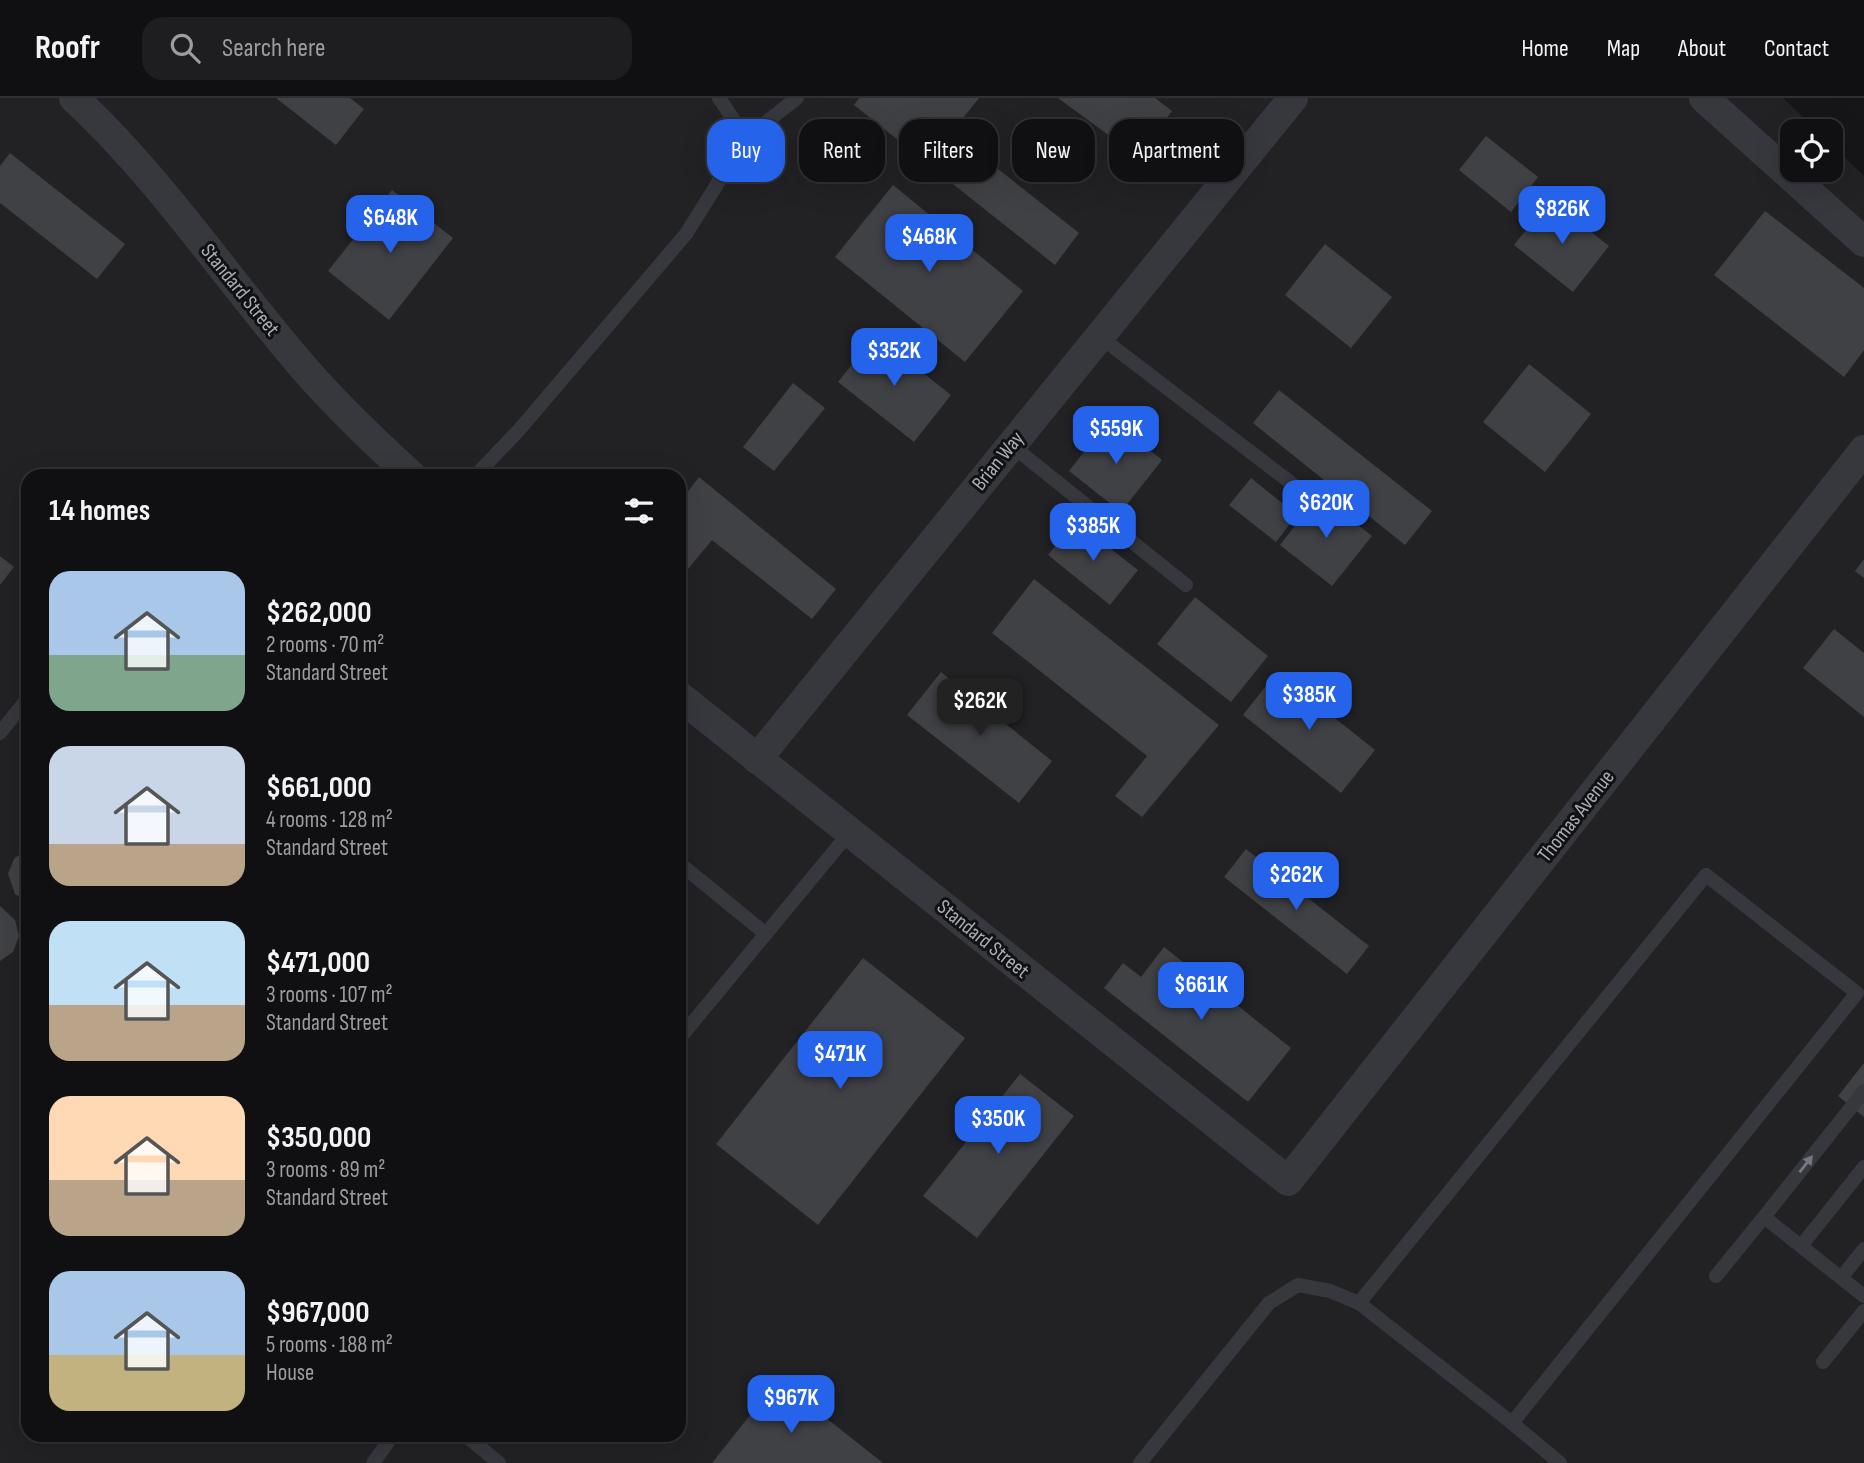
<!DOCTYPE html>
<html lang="en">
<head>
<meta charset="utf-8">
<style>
	:root { --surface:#101012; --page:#1e1e20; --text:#f1f3f6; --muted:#9c9d9f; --line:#303032; --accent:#2563eb }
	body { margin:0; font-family:"Sofia Sans Condensed",sans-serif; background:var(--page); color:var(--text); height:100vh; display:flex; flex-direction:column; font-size:26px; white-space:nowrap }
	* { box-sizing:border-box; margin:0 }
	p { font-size:23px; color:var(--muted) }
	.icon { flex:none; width:38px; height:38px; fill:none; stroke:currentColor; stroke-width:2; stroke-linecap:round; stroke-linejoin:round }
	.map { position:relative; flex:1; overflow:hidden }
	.panel { position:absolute; left:21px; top:371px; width:665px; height:973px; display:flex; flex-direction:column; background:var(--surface); border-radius:21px; box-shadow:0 7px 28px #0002,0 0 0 2px var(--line) }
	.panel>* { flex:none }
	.top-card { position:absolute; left:707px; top:21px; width:665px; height:63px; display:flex; gap:14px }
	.tools { position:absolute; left:1780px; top:21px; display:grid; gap:14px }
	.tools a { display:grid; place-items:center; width:63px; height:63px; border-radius:14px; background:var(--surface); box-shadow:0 7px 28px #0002,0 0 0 2px var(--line); font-size:35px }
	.price { position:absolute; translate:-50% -60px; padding:0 16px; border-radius:14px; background:var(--accent); color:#fff; font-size:23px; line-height:46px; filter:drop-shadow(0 2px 4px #0008) }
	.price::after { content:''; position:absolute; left:50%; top:42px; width:21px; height:16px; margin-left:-10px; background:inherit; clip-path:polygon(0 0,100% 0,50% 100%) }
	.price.active { background:#222; color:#fff }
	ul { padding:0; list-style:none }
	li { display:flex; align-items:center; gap:21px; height:175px; padding:0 28px }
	li span { display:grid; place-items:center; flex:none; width:196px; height:140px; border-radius:21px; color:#555 }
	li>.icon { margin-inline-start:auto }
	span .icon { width:84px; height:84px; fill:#fffc; stroke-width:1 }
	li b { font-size:30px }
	h2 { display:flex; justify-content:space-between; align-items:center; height:84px; padding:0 28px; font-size:30px }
	.pill { padding:0 24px; border-radius:21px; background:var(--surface); box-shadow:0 7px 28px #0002,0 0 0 2px var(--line); font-size:24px; line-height:63px }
	.pill.active { background:var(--accent); color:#fff }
	header { display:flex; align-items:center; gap:42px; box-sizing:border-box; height:98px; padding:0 35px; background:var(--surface); border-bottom:2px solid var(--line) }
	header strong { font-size:33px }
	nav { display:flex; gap:38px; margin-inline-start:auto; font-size:24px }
	.search { width:490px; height:63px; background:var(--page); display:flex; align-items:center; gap:18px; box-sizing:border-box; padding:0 24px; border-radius:21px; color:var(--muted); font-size:26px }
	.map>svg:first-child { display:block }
</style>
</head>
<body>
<header>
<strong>Roofr</strong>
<div class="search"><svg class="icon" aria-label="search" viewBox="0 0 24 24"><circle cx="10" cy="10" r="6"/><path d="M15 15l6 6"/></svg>Search here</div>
<nav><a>Home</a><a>Map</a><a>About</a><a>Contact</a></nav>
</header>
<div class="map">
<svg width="1864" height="1365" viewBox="0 0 1864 1365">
	<rect width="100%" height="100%" fill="#161618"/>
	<path fill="#222225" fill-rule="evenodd" d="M 0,0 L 1783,0 L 1818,33 L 1792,33 L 1792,72 L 1830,72 L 1831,46 L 1864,78 L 1864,1365 L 0,1365 ZM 28,378 L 679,378 L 679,1337 L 28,1337 Z"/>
	<path fill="#404145" d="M 276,0 L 350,0 L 364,11 L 336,47 Z
		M 859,0 L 979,0 L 927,65 L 854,7 Z
		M 1058,0 L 1155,0 L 1172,13 L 1138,59 Z
		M 1486,38 L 1538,79 L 1511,114 L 1459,72 Z
		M 959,40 L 1079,135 L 1055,167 L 934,71 Z
		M 10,55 L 125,146 L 97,181 L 0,105 L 0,68 Z
		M 893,87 L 1023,193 L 965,264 L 835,159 Z
		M 392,92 L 453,140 L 389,222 L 328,173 Z
		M 1550,101 L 1609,148 L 1573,194 L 1514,147 Z
		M 1765,113 L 1864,190 L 1864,252 L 1844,279 L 1714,177 Z
		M 1325,146 L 1392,199 L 1351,250 L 1285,197 Z
		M 875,237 L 951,297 L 914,344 L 838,284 Z
		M 1529,266 L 1591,316 L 1545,374 L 1483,324 Z
		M 793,285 L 825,310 L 774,373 L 743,349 Z
		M 1279,292 L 1432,413 L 1405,447 L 1253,325 Z
		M 1110,321 L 1162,362 L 1121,414 L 1069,373 Z
		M 699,379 L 836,491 L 812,521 L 712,442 L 679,482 L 679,405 Z
		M 1251,380 L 1297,417 L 1276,444 L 1229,407 Z
		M 1319,396 L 1372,438 L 1332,488 L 1280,447 Z
		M 1075,423 L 1138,472 L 1110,507 L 1048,457 Z
		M 0,458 L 14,469 L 0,487 Z
		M 1864,461 L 1864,480 L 1855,473 Z
		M 1034,481 L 1219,627 L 1142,719 L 1115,698 L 1147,658 L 992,535 Z
		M 1195,499 L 1268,558 L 1231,604 L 1157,546 Z
		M 1834,531 L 1864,555 L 1864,619 L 1803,570 Z
		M 941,574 L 1052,663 L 1019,705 L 907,617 Z
		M 1277,574 L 1375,652 L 1341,695 L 1243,617 Z
		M 28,750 L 28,803 L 15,796 L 8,776 L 14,761 Z
		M 1246,751 L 1369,848 L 1347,876 L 1224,779 Z
		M 0,808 L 15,822 L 19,838 L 13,854 L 0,863 Z
		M 1164,849 L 1291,950 L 1248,1004 L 1104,890 L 1123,865 L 1141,879 Z
		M 863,860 L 965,940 L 818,1127 L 716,1046 Z
		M 1864,965 L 1864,1019 L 1838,998 Z
		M 1020,976 L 1074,1018 L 977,1140 L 923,1098 Z
		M 778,1282 L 883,1365 L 712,1365 Z"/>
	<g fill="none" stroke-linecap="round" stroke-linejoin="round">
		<path stroke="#37383d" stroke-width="14" d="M 746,40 L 797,0
			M 1099,238 L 1299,391
			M 1011,347 L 1186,487
			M 475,378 L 519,332 L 686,136 L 746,40 L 719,0
			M 0,635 L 28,600
			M 679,765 L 766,836
			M 679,941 L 850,734
			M 1764,1119 L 1864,993
			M 1801,1148 L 1864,1069
			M 1716,1178 L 1764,1119 L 1864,1198
			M 1841,1180 L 1864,1151
			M 1359,1205 L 1512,1325
			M 1823,1264 L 1864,1213
			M 465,1337 L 499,1365
			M 373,1365 L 393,1337
			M 1140,1365 L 1269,1205 L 1298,1187 L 1330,1193 L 1359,1205 L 1706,777 L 1857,895 L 1512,1325 L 1560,1365"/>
		<path stroke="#37383d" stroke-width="30" d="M 74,0 C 156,76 220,171 292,256 C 328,300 370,340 412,378
			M 1704,0 L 1864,144
			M 679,598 L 1288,1083 L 1864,352
			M 757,661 L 1293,0"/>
	</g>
	<defs><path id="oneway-solid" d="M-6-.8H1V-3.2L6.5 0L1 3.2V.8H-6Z" transform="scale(1.75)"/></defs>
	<use fill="#757881" href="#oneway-solid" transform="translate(1806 1066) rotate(-52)"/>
	<g text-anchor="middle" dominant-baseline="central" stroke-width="6" stroke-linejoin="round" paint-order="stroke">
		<g font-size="21" fill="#a8adb8" stroke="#111113">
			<text transform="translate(240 192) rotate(51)">Standard Street</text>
			<text transform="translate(998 363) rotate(-51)">Brian Way</text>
			<text transform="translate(1576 718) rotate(-52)">Thomas Avenue</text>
			<text transform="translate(983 841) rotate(39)">Standard Street</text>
		</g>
	</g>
</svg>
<div class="tools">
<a><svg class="icon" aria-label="locate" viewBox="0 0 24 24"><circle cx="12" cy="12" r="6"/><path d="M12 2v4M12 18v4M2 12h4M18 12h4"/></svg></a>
</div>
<b class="price" style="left:1562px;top:148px">$826K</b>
<b class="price" style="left:390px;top:157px">$648K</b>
<b class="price" style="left:929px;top:176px">$468K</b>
<b class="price" style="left:894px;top:290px">$352K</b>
<b class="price" style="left:1116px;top:368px">$559K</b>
<b class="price" style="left:1326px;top:442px">$620K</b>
<b class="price" style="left:1093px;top:465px">$385K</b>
<b class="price" style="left:1309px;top:634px">$385K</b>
<b class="price active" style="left:980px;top:640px">$262K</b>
<b class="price" style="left:1296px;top:814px">$262K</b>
<b class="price" style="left:1201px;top:924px">$661K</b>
<b class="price" style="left:840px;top:993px">$471K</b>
<b class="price" style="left:998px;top:1058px">$350K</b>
<b class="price" style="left:791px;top:1337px">$967K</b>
<div class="top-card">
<a class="pill active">Buy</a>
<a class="pill">Rent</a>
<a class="pill">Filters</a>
<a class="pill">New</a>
<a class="pill">Apartment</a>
</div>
<section class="panel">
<h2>14 homes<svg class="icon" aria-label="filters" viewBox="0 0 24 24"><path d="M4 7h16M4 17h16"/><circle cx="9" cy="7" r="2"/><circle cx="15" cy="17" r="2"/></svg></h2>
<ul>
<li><span style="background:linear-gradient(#a9c7e8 60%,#7fa58c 0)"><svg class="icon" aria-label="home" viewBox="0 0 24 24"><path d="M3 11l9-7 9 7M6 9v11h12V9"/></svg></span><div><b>$262,000</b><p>2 rooms · 70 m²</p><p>Standard Street</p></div></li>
<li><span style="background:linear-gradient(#c9d6e8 70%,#b9a48a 0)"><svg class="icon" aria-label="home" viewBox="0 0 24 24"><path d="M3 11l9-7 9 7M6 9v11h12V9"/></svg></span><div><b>$661,000</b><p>4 rooms · 128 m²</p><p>Standard Street</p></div></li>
<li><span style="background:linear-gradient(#bfe0f5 60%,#b9a48a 0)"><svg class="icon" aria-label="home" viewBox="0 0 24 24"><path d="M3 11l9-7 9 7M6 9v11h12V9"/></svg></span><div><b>$471,000</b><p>3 rooms · 107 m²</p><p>Standard Street</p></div></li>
<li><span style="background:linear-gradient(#ffd9b3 60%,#b9a48a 0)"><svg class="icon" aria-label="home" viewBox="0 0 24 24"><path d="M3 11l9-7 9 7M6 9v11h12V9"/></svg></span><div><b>$350,000</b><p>3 rooms · 89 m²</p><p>Standard Street</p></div></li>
<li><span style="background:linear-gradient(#a9c7e8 60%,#c2b280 0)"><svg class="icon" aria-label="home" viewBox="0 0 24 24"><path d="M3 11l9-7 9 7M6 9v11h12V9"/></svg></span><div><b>$967,000</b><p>5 rooms · 188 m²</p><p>House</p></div></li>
</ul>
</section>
</div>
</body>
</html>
